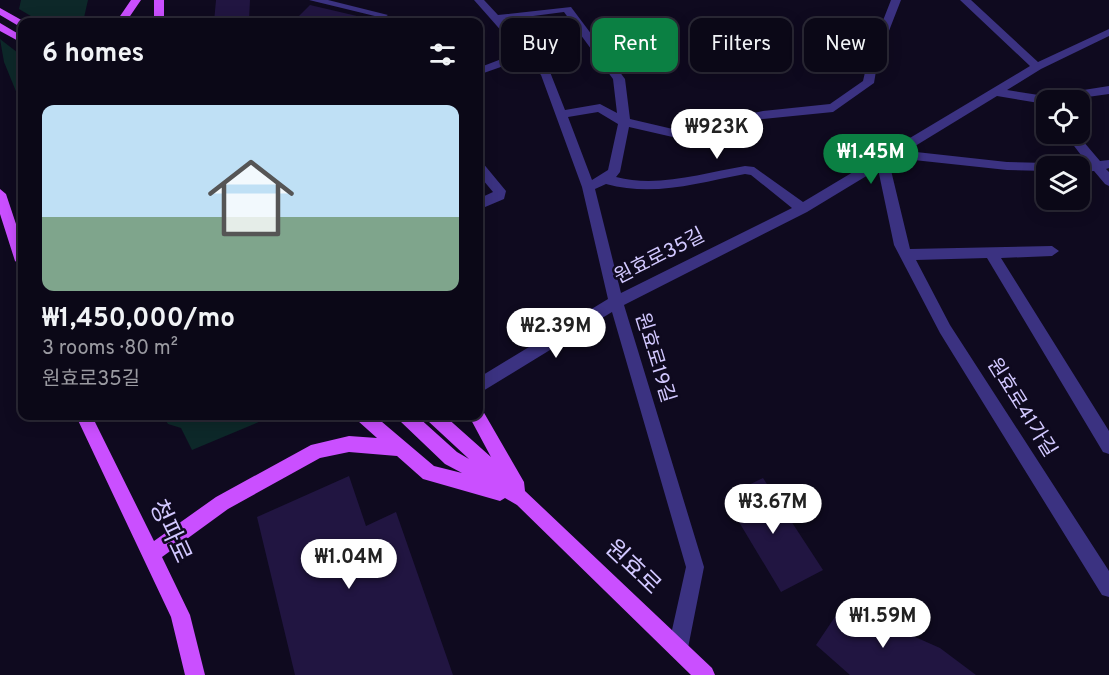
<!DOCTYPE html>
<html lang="en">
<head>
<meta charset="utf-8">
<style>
	:root { --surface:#0b0817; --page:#191624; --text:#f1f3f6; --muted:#9a9aa1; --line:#2b2936; --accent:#0b8043 }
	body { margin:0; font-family:Overpass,"Noto Sans KR",sans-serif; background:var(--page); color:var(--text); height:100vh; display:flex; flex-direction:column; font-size:22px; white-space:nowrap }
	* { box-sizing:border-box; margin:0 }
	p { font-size:20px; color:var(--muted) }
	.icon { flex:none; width:33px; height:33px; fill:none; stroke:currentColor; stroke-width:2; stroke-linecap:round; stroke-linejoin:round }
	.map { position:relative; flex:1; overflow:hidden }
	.side { position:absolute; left:18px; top:18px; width:465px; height:402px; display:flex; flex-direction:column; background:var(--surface); border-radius:12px; box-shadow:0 3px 15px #0003,0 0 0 2px var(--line) }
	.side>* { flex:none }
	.hud { position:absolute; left:501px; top:18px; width:518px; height:54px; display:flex; gap:12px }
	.tools { position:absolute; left:1036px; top:90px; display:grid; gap:12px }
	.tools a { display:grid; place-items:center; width:54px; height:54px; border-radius:12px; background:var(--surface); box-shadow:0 3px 15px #0003,0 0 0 2px var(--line); font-size:30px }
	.price { position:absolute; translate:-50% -51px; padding:0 14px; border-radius:21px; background:#fff; color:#222; font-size:20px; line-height:39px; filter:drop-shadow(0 2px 3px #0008) }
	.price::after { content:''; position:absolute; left:50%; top:36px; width:18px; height:14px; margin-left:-9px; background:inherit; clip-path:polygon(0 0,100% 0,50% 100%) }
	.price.selected { background:var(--accent); color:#fff }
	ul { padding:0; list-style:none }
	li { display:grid; align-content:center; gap:12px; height:318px; padding:0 24px }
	li span { display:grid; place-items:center; height:186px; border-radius:12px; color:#555 }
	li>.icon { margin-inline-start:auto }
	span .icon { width:108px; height:108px; fill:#fffc; stroke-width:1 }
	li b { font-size:26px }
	h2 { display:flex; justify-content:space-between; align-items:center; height:72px; padding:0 24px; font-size:26px }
	.pill { padding:0 21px; border-radius:12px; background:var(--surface); box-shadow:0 3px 15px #0003,0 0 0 2px var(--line); font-size:21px; line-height:54px }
	.pill.selected { background:var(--accent); color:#fff }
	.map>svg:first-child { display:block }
</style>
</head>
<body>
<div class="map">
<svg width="1109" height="675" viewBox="0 0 1109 675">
	<rect width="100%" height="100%" fill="#0f0a1f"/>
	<path fill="#0d2829" d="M 21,0 L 88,0 L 83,22 L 41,22 L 19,9 Z
		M 0,39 L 22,56 L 22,106 L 4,62 Z
		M 163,416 L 273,416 L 192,450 L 181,428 L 168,424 Z"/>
	<path fill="#211541" d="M 216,0 L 250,0 L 249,20 L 214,22 Z
		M 310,5 L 374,20 L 372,22 L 293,22 Z
		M 349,476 L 366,526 L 396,512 L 453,675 L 295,675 L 257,517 Z
		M 763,478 L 823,570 L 781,592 L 724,497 Z
		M 843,605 L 940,648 L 976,675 L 850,675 L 816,645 Z"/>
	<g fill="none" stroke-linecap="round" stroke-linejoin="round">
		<path fill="#3b3281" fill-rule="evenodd" d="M 309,0 L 328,0 L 388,15 L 383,18 Z
			M 474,0 L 484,0 L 498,15 L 571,7 L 625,79 L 630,119 L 677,130 L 763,111 L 830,104 L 863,81 L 868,59 L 891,0 L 901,0 L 878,59 L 874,83 L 833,112 L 763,119 L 677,138 L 629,127 L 620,172 L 616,177 C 658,188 703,173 745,166 L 754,167 L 803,202 L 1030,66 L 960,0 L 971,0 L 1038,62 L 1109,29 L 1109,36 L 1041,69 L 1007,90 L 1045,96 L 1109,86 L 1109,94 L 1066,100 L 1047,100 L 1045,104 L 997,96 L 907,151 L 1007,162 L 1047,163 L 1053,166 L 1047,166 L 1047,171 L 1007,170 L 895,158 L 889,162 L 910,249 L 1052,246 L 1059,251 L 1052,256 L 1001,258 L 1109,431 L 1109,454 L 1103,452 L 987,258 L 916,260 L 950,325 L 1109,571 L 1109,597 L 1102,595 L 940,333 L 894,245 L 878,169 L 807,212 L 624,305 L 704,567 L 688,648 L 685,655 L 678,658 L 671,655 L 668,648 L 686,567 L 612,312 L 478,394 L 478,378 L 608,299 L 582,187 L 541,75 L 526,58 L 478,75 L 478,68 L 520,52 ZM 564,12 L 613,79 L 617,113 L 600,104 L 565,110 L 550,72 L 503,20 ZM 598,112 L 618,124 L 608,170 L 592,180 L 568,117 ZM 745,174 L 751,175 L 792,208 L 621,293 L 595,189 L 606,184 C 654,197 697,183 745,174 Z
			M 1065,134 L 1077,134 L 1100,161 L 1109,160 L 1109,168 L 1106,169 L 1109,172 L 1109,186 L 1105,184 L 1094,171 L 1080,172 L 1080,166 L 1075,166 L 1087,163 Z
			M 478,161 L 482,162 L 506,191 L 504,199 L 478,210 L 478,199 L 493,192 L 478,174 Z"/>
		<path fill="#ca4fff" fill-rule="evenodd" d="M 131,0 L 141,0 L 126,22 L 116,22 Z
			M 154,0 L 164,0 L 164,22 L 154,22 Z
			M 0,8 L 25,22 L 22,22 L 22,28 L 0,15 Z
			M 0,23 L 22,36 L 22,43 L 0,31 Z
			M 0,189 L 6,194 L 22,242 L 22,266 L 15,261 L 0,214 Z
			M 478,409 L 483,411 L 524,482 L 525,491 L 712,668 L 715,675 L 691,675 L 517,505 L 505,498 L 500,501 L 423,479 L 397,456 L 349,452 L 320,458 L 228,509 L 162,557 L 190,615 L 205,675 L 185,675 L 171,617 L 76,416 L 92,416 L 154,541 L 216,497 L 311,445 L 349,436 L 377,438 L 358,421 L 356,416 L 375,416 L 434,466 L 462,473 L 445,464 L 400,421 L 398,416 L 417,416 L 457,452 L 469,459 L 428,421 L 426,416 L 445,416 L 491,457 L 469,416 L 478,416 Z"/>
	</g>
	<g text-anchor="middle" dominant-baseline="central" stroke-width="5" stroke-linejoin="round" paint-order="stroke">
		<g font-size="20" fill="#d2c8ff" stroke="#0f0a1f">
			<text transform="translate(660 257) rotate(-27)">원효로35길</text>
			<text transform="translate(654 358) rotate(73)">원효로19길</text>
			<text transform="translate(1021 408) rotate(58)">원효로41가길</text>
		</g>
		<g font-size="24" fill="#d2c8ff" stroke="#0f0a1f">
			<text transform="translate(169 532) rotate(65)">청파로</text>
			<text transform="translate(632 568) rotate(44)">원효로</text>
		</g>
	</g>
</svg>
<div class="tools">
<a><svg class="icon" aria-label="locate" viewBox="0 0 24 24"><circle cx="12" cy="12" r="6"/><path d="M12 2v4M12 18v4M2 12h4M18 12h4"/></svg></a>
<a><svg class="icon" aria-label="layers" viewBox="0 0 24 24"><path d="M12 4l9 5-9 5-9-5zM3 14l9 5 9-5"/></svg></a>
</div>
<b class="price" style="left:717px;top:160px">₩923K</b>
<b class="price selected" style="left:871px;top:185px">₩1.45M</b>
<b class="price" style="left:556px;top:359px">₩2.39M</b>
<b class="price" style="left:773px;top:535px">₩3.67M</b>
<b class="price" style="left:349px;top:590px">₩1.04M</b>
<b class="price" style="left:883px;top:649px">₩1.59M</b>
<div class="hud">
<a class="pill">Buy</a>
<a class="pill selected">Rent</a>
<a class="pill">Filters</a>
<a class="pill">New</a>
</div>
<section class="side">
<h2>6 homes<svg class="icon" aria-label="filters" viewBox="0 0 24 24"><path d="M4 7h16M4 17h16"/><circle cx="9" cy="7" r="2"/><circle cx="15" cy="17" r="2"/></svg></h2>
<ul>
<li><span style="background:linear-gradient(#bfe0f5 60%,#7fa58c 0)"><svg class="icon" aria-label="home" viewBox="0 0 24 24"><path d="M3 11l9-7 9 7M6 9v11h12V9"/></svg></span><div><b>₩1,450,000/mo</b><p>3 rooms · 80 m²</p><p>원효로35길</p></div></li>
</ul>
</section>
</div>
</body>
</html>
